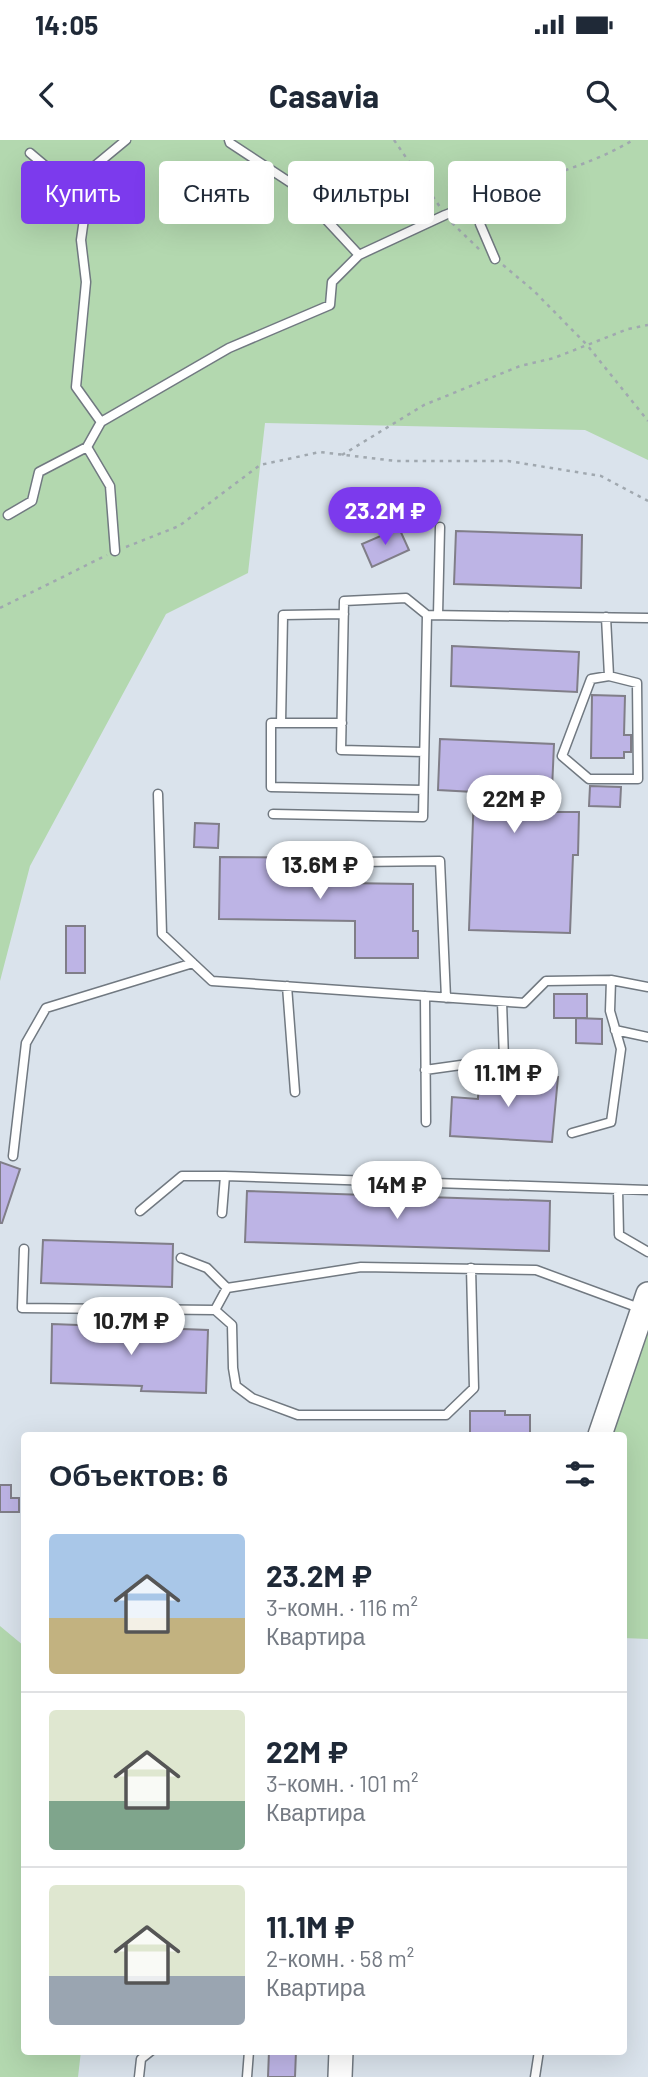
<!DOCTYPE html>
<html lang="ru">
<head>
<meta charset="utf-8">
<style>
	:root { --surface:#fff; --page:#f2f2f3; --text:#1f2937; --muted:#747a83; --line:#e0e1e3; --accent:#7c3aed }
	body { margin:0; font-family:Barlow,sans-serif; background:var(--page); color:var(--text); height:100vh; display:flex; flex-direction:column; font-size:26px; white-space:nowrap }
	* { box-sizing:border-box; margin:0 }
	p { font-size:23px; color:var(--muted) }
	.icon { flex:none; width:38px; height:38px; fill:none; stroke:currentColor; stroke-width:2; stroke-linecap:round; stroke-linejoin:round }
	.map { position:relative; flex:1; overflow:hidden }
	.details { position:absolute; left:21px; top:1292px; width:606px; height:623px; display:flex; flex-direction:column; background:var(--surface); border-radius:7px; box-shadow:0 7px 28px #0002 }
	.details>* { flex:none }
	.top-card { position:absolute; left:21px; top:21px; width:607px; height:63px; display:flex; gap:14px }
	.price { position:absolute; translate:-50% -60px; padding:0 16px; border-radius:24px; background:#fff; color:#222; font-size:23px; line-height:46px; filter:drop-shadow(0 2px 4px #0008) }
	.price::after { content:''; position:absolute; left:50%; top:42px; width:21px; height:16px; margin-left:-10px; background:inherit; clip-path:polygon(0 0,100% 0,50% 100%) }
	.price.on { background:var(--accent); color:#fff }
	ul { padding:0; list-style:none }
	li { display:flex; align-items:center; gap:21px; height:175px; padding:0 28px }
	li+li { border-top:2px solid var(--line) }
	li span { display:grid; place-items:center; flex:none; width:196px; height:140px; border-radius:7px; color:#555 }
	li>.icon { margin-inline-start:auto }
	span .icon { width:84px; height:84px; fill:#fffc; stroke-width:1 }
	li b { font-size:30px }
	h2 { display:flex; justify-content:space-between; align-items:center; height:84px; padding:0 28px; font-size:30px }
	.tag { padding:0 24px; border-radius:7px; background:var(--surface); box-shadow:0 7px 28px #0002; font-size:24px; line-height:63px }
	.tag.on { background:var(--accent); color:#fff }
	.status { display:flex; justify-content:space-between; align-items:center; height:49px; padding:0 35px; background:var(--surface); direction:ltr }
	.status svg { height:19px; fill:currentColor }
	header { display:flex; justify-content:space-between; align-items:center; height:91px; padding:0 28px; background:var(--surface); font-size:32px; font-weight:700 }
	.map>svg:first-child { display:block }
</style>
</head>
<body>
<div class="status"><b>14:05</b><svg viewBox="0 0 49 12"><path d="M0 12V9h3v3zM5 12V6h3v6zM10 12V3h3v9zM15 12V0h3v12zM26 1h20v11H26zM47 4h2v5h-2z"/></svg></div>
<header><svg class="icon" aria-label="back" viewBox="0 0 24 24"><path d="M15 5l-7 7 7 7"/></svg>Casavia<svg class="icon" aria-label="search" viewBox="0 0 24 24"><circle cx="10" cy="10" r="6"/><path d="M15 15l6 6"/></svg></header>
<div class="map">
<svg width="648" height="1937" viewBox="0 0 648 1937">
	<rect width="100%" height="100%" fill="#dae3ec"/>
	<path fill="#b3d8af" d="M 0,0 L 648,0 L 648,320 L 585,290 L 265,283 L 248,433 L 166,474 L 30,726 L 0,841 Z
		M 648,1154 L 648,1499 L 623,1498 L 623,1295 L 600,1295 Z
		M 0,1486 L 24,1506 L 24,1911 L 81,1911 L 78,1937 L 0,1937 Z"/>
	<path fill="#bdb4e5" stroke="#807e88" stroke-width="2" d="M 399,388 L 409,410 L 372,427 L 362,404 Z
		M 456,391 L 582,395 L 581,448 L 454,444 Z
		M 452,506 L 579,512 L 577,552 L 451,546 Z
		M 592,555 L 625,556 L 624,595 L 631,595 L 631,612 L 624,612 L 624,618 L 591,618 Z
		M 440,599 L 554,604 L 551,672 L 579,672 L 578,715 L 573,715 L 570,793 L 469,790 L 474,652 L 438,650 Z
		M 590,646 L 621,647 L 620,667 L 589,666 Z
		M 195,683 L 219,684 L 218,708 L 194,707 Z
		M 220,717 L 345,718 L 344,743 L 413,744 L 413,791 L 418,791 L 418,818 L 355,818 L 355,781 L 219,779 Z
		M 66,786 L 85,786 L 85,833 L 66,833 Z
		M 554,854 L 587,854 L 587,878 L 554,878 Z
		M 576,878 L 602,879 L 602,904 L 576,903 Z
		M 479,933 L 558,937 L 552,1002 L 450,996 L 452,957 L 478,959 Z
		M 0,1022 L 20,1029 L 2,1083 L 0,1083 Z
		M 247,1051 L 550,1061 L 549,1111 L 245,1102 Z
		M 43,1100 L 173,1104 L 172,1147 L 41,1143 Z
		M 52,1184 L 208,1190 L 206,1253 L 141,1251 L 142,1246 L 51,1243 Z
		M 470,1271 L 505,1271 L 505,1275 L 530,1275 L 530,1295 L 470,1295 Z
		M 0,1345 L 11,1345 L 11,1358 L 19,1358 L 19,1372 L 0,1372 Z
		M 269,1911 L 296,1911 L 295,1937 L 268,1937 Z"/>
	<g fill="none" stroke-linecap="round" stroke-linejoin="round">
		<g stroke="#717981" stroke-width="11">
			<path id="lane" d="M 229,0 L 230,3 L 294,45 L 359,115 L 445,75 L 483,60 L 480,84 L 495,119
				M 30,13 L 49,29 L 91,29 L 126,0
				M 91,29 L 81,100 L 86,142 L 76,247 L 101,282
				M 87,307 L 110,346 L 115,411
				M 8,375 L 32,361 L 39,332 L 87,307 L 101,282 L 229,208 L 330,165 L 332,142 L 359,115
				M 438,475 L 440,387
				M 606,477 L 609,536
				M 609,536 L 637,543 L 638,639 L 589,639 L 562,616 L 591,539 Z
				M 281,583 L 283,475 L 344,474
				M 342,583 L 271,583 L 271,647 L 423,650
				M 424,612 L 341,610 L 344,461 L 406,458 L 427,475
				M 158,654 L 162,794 L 212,841 L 524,863 L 546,841 L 611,840 L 648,847
				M 273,674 L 423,677 L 427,475 L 648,478
				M 357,722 L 440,721 L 446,858
				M 287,846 L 295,952
				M 425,856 L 426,982
				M 615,890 L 648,897
				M 425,930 L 504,919 L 502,862
				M 572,993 L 611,982 L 621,909 L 610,871 L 611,840
				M 13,1016 L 26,903 L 46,868 L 193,823
				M 225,1036 L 648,1050
				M 618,1049 L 619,1095 L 648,1112
				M 140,1071 L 182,1036 L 225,1036 L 222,1073
				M 24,1109 L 22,1168 L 215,1170 L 227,1148 L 361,1127 L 536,1130 L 642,1169
				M 181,1118 L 207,1128 L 227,1148
				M 215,1170 L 232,1185 L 233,1228 L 236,1246 L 252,1258 L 298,1275 L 446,1275 L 474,1248 L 471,1128
				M 139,1937 L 141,1919 L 151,1911
				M 247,1937 L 249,1911
				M 535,1937 L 539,1911"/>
		</g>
		<g stroke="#717981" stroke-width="26">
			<path id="secondary" d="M 600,1295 L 648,1154
				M 340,1937 L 341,1911"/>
		</g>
		<path stroke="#a0a8af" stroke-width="2.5" stroke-dasharray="3.5 5" stroke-linecap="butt" d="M 394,0 L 440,67
			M 493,56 C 539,37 590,26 633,0
			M 452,83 L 480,110
			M 503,125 L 534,151 L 587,205 L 648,281
			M 342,315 L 424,265 L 520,226 L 554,218 L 628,189 L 648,185
			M 126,407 L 179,386 L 260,325 L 320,312 L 396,321 L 508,321 L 601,336 L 648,361
			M 0,468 L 107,415"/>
		<use href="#lane" stroke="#fff" stroke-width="8"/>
		<use href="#secondary" stroke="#fff" stroke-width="23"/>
	</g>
</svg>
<b class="price on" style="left:385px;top:407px">23.2M ₽</b>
<b class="price" style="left:514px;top:695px">22M ₽</b>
<b class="price" style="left:320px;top:761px">13.6M ₽</b>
<b class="price" style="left:508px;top:969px">11.1M ₽</b>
<b class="price" style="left:397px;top:1081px">14M ₽</b>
<b class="price" style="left:131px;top:1217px">10.7M ₽</b>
<div class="top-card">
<a class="tag on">Купить</a>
<a class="tag">Снять</a>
<a class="tag">Фильтры</a>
<a class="tag">Новое</a>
</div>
<section class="details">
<h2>Объектов: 6<svg class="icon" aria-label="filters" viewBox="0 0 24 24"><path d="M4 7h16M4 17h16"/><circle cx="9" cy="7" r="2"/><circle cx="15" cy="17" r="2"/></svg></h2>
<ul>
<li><span style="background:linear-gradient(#a9c7e8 60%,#c2b280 0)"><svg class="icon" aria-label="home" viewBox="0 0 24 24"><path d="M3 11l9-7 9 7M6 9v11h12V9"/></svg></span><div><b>23.2M ₽</b><p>3-комн. · 116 m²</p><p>Квартира</p></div></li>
<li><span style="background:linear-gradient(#dfe7d0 65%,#7fa58c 0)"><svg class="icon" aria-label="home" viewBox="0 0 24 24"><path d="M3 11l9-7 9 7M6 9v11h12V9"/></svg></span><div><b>22M ₽</b><p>3-комн. · 101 m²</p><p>Квартира</p></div></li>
<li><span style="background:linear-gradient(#dfe7d0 65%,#9aa5b1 0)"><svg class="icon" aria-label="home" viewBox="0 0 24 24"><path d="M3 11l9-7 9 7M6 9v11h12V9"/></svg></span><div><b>11.1M ₽</b><p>2-комн. · 58 m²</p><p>Квартира</p></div></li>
</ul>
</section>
</div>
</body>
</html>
